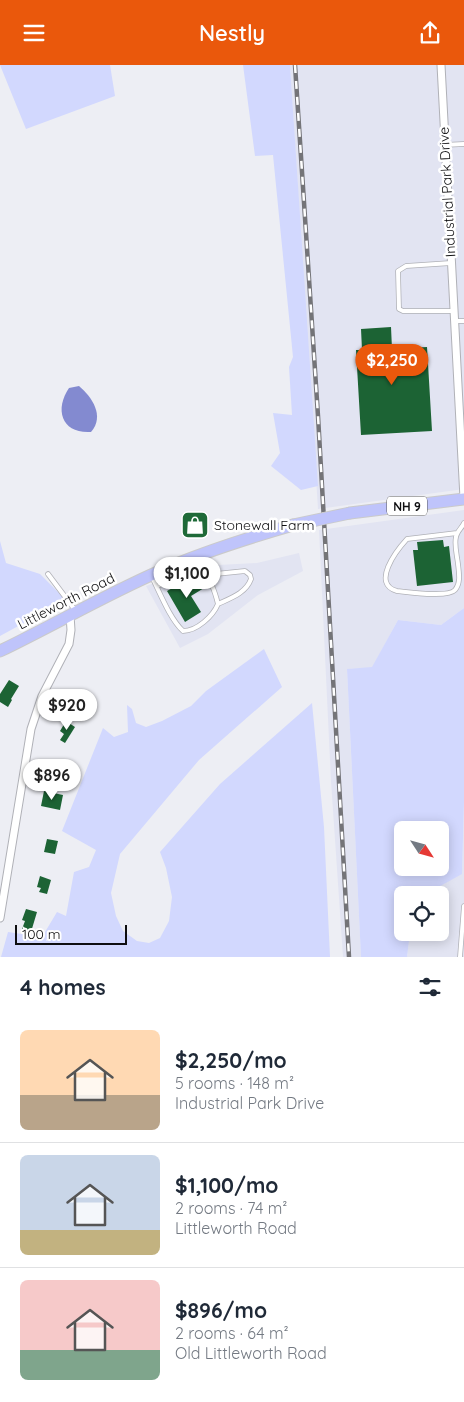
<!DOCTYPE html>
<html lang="en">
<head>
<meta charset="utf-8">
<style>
	:root { --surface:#fff; --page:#f6f6f7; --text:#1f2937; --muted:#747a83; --line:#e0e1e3; --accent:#ea580c }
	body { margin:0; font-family:Quicksand,sans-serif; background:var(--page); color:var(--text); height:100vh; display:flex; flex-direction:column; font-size:19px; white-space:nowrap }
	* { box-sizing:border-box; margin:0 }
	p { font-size:16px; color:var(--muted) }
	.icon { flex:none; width:28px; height:28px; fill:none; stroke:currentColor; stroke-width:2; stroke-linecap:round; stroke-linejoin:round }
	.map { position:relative; height:892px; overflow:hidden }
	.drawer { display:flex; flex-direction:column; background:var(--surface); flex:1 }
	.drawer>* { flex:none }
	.needle { width:32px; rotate:126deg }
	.tools { position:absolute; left:394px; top:756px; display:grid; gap:10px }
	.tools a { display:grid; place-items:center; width:55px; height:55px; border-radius:8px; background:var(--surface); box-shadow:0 2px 12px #0003; font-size:25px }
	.scale { position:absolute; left:15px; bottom:12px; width:112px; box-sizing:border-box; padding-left:5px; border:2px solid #0e0e10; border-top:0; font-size:14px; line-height:18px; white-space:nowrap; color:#0e0e10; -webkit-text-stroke:4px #fff; paint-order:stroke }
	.price { position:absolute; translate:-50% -42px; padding:0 11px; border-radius:18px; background:#fff; color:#222; font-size:16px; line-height:32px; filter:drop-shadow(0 1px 2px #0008) }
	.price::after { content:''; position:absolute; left:50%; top:30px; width:15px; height:11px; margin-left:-8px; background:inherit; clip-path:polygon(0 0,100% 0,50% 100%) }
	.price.active { background:var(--accent); color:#fff }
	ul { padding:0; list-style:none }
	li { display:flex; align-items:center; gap:15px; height:125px; padding:0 20px }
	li+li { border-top:1px solid var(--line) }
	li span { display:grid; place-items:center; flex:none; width:140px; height:100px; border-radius:8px; color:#555 }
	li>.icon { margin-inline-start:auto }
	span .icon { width:60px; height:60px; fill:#fffc; stroke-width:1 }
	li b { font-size:21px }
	h2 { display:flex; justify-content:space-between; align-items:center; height:60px; padding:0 20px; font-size:21px }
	header { display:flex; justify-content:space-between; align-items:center; height:65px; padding:0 20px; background:var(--accent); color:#fff; font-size:22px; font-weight:600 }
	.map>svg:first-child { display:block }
</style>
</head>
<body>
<header><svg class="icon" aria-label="menu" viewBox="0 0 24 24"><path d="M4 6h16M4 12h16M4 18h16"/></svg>Nestly<svg class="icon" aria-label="share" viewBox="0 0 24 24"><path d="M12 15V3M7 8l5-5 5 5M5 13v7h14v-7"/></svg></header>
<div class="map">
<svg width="464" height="892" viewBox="0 0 464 892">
	<rect width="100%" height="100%" fill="#edeef4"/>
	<path fill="#e2e4f2" d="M 290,0 L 464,0 L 464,424 L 318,444 Z
		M 464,445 L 464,543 L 441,560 L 398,555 L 372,603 L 347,604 L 361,892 L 343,892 L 331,716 L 319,465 Z
		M 299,488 L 303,506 L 258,530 L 208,569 L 180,583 L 146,521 L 199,501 L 257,498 Z
		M 464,737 L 464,892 L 407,892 L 410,868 L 440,868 L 440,830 L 424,830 L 462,808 Z"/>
	<path fill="#d2d8fe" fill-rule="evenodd" d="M 0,0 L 110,0 L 115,31 L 26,64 Z
		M 243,0 L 290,0 L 318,421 L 301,425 L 271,401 L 280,388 L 273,348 L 292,350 L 289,302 L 293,292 L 273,90 L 255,91 Z
		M 0,476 L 6,498 L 40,509 L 66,535 L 0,571 Z
		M 464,543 L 464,737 L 462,809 L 424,830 L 402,830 L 402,868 L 410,868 L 407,892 L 361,892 L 347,604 L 372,602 L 398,555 L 441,560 ZM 402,765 L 440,765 L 440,802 L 402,802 Z
		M 264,584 L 282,622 L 199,695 L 120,789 L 111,828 L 116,851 L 123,866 L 137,876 L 149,878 L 160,873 L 169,856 L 172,832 L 166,803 L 160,787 L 220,719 L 312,638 L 324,762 L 330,892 L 1,892 L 8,867 L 42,872 L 57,847 L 66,851 L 74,807 L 89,802 L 96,785 L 62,766 L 103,663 L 114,672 L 128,667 L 127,640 L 132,644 L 136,658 L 146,662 L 162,656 L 191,641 L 206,626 Z"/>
	<path fill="#838ad0" d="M 79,321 C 92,332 105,351 91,367 C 62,369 54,345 69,323 Z"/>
	<path fill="#1c6334" d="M 391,262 L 392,284 L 427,282 L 432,366 L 361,370 L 356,285 L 362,285 L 361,264 Z
		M 443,475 L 444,482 L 449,481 L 453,517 L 417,521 L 413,485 L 418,485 L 417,477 Z
		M 198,512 L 204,523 L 191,531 L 201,547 L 185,557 L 167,526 L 176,521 L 178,524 Z
		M 9,615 L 19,621 L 11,634 L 12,635 L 8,642 L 0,637 L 0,629 Z
		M 66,656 L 75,662 L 65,678 L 60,675 L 64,669 L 60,666 Z
		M 44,726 L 63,730 L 60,745 L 41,741 Z
		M 47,774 L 58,776 L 55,789 L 44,787 Z
		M 40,811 L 51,815 L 47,829 L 39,827 L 41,823 L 37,822 Z
		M 26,844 L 37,847 L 31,867 L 22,864 L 25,856 L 22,855 Z"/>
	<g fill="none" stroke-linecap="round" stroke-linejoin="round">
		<g stroke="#b0b1b7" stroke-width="5.5">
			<path id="service" d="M 444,80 L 464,79
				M 451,198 L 406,201 L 398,206 L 399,244 L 403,246 L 454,246
				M 455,256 L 464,256
				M 457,468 L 407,474 C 396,486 371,519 397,526 C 408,527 448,533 455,525 C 461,518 459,508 458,499 C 457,490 454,480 456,472 C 457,466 462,463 464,458
				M 48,509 L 75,545
				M 206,510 L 245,506 L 250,510 L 251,514 C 246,528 231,533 218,539
				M 152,512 C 160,528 170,554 183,566 C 197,566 213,551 218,539 C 216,531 212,516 205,510 C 197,502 167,517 157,521
				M 460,892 L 464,841"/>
		</g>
		<g stroke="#b0b1b7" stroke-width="9">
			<path id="minor" d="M 441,0 L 464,433
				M 0,853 L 31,664 L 42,631 L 69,579 L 71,565 L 70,550"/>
		</g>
		<g stroke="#cacaca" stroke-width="13">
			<path id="primary" d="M 350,448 L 464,434
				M 0,586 C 54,560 105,530 160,506 C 203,487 248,473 293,460"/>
		</g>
		<use href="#service" stroke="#fff" stroke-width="4"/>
		<use href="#minor" stroke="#fff" stroke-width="7"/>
		<use href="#primary" stroke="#bfc4fb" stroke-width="11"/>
		<g stroke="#747478" stroke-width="4.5">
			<path id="rail" d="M 295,0 L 318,351 L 349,892"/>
		</g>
		<use href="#rail" stroke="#fff" stroke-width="2.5" stroke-dasharray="8" stroke-linecap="butt"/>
		<g stroke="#cacaca" stroke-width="13" stroke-linecap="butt">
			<path id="primary-bridge" d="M 293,460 L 350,448"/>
		</g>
		<use href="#primary-bridge" stroke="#bfc4fb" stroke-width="11"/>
	</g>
	<defs>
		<g id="shop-square" transform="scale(1.4375)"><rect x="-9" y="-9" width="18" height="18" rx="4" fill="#1f6a38" stroke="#fff"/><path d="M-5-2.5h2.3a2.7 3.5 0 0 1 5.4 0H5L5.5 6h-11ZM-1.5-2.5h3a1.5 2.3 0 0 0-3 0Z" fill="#fff"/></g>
	</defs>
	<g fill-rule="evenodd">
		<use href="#shop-square" x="195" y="460"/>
	</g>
	<g text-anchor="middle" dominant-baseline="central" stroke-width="5" stroke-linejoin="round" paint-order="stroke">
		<rect fill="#fff" stroke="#565658" stroke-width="1" x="387" y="431.5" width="40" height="19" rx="4"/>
		<g font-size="12" font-weight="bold" fill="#0e0e10">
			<text x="407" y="441">NH 9</text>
		</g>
		<g font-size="14" fill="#0e0e10" stroke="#fff">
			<text transform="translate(447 127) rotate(-93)">Industrial Park Drive</text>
			<text transform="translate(66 536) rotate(-27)">Littleworth Road</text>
		</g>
		<g font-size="14" fill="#0e0e10" stroke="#fff" text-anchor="start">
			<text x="214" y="460">Stonewall Farm</text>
		</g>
	</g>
</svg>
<div class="tools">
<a><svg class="needle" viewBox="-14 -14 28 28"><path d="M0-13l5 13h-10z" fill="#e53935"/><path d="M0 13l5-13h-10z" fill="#747a83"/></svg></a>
<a><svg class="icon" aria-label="locate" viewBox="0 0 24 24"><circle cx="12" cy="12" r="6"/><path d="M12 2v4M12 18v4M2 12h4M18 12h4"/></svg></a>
</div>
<div class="scale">100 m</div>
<b class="price active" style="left:392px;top:321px">$2,250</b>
<b class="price" style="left:187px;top:534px">$1,100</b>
<b class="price" style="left:67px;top:666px">$920</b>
<b class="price" style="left:52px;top:736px">$896</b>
</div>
<section class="drawer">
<h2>4 homes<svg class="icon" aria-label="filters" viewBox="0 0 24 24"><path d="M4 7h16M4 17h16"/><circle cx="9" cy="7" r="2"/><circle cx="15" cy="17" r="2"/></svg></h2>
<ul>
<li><span style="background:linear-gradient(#ffd9b3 65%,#b9a48a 0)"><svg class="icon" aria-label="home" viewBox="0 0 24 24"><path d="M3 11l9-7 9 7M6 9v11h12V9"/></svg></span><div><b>$2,250/mo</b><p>5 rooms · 148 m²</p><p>Industrial Park Drive</p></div></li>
<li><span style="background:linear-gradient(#c9d6e8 75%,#c2b280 0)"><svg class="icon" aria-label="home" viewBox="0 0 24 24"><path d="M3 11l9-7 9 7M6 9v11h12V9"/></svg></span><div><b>$1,100/mo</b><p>2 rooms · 74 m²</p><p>Littleworth Road</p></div></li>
<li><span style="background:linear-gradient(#f6c9c9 70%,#7fa58c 0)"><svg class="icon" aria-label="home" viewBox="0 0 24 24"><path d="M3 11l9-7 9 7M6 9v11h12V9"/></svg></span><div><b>$896/mo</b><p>2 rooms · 64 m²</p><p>Old Littleworth Road</p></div></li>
</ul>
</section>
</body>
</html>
